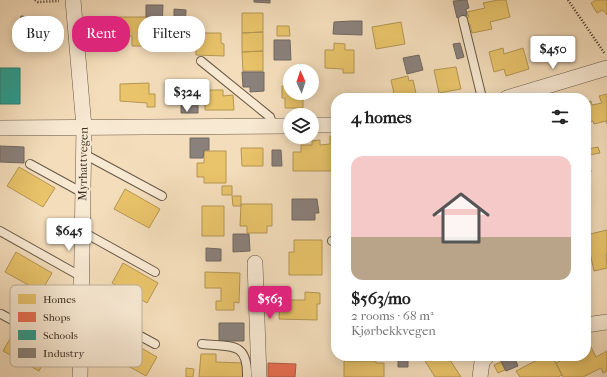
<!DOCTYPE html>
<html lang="en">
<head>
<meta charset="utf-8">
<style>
	:root { --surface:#fff; --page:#f2f2f2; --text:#222; --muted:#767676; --accent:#db2777 }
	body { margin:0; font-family:"IM FELL French Canon",serif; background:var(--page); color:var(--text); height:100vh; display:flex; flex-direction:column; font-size:15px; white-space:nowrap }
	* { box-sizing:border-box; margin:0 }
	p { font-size:13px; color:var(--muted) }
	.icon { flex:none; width:22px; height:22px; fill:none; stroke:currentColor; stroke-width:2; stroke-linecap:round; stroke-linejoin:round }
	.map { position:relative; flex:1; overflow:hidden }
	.details { position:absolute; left:331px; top:93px; width:260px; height:268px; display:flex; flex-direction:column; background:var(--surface); border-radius:16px; box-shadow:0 2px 10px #0003 }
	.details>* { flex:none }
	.banner { position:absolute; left:12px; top:16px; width:259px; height:36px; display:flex; gap:8px }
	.needle { width:26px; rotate:357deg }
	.tools { position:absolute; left:283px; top:64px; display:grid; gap:8px }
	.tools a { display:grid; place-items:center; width:36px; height:36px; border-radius:50%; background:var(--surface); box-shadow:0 2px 10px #0003; font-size:20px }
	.price { position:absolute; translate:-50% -34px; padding:0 9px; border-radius:4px; background:#fff; color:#222; font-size:13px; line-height:26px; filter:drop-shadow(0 1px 2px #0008) }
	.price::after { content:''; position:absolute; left:50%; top:24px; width:12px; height:9px; margin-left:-6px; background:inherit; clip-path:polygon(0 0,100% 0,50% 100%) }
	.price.selected { background:var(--accent); color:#fff }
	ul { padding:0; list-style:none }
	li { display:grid; align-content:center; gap:8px; height:212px; padding:0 20px }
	li span { display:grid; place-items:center; height:124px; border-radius:12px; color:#555 }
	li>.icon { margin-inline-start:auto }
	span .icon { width:72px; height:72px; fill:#fffc; stroke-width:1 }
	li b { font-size:17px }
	h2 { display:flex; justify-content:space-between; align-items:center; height:48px; padding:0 20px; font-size:17px }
	.tag { padding:0 14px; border-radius:16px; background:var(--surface); box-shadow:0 2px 10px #0003; font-size:14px; line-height:36px }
	.tag.selected { background:var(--accent); color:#fff }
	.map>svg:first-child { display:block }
</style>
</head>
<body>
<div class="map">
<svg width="607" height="377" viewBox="0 0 607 377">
	<rect width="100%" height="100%" fill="#f4ddbb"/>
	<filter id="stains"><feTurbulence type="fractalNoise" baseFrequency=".005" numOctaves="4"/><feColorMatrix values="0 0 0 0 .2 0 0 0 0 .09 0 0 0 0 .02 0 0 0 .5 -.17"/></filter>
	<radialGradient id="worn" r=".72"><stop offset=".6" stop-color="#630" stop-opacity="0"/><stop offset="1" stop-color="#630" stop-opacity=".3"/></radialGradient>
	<path fill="#e9c46a" stroke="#b49654" d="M 498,0 L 506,0 L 510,17 L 490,22 L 492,29 L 472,33 L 470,24 L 467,25 L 465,18 L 469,17 L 467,12 L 485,8 L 483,3 Z
		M 596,0 L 607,0 L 607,15 L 603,10 L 597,13 L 591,3 Z
		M 242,13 L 263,13 L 263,32 L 242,33 Z
		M 119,17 L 150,17 L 150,46 L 132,46 L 132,36 L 121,36 L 121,40 L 109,40 L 109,21 L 119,21 Z
		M 401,22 L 405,44 L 376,49 L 372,27 Z
		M 277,26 L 289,26 L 290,36 L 277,36 Z
		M 263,32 L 263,51 L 242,52 L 242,33 Z
		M 194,33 L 221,33 L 221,43 L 224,44 L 224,56 L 196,55 L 196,41 L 194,41 Z
		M 334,43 L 345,44 L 345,50 L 354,50 L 354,73 L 343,73 L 343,69 L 325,68 L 325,50 L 334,50 Z
		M 503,48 L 504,54 L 523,48 L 529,69 L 506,76 L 504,69 L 494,72 L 489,52 Z
		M 263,51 L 263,71 L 243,71 L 242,52 Z
		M 456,67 L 461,89 L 439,93 L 434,70 Z
		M 408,76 L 409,81 L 413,80 L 417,98 L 395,98 L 391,80 Z
		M 149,83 L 149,94 L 155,94 L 155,107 L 147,107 L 147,103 L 120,101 L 120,84 Z
		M 282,86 L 290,86 L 290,93 L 303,93 L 303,108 L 285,108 L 285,98 L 282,98 Z
		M 197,90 L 223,90 L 223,96 L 233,95 L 234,110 L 205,110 L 205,98 L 197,98 Z
		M 607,94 L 607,124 L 606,121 L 594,124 L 593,121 L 586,123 L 586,103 L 591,101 L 592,105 L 602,103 L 599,96 Z
		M 330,136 L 336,136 L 336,165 L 332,165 L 332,171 L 293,171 L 293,152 L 301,152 L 301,145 L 312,145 L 312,141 L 320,140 L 320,145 L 330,144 Z
		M 598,147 L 600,153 L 589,155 L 588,149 Z
		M 241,148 L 263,148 L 263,166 L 242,166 Z
		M 204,151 L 226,151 L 226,183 L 204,183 L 204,177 L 197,177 L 197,163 L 204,163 Z
		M 19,167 L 55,188 L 43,207 L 7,186 Z
		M 222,186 L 232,186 L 232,195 L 222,195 Z
		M 125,189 L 160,209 L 149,228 L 114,209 Z
		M 232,196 L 241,196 L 241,206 L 233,206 Z
		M 241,204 L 272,204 L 272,226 L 267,226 L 267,233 L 247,233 L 247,226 L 240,226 Z
		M 202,206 L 224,206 L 224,236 L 202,236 Z
		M 607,230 L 607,253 L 606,254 L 607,268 L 594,271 L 586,235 Z
		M 294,240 L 322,240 L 322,275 L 289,275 L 289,252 L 294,252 Z
		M 16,252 L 52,273 L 41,292 L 5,272 Z
		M 123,263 L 158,283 L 147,303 L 112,283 Z
		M 205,272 L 240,273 L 239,303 L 234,302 L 234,310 L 216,310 L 216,301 L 221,301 L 221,288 L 205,288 Z
		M 305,292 L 320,293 L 320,304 L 317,304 L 317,320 L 279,319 L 280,300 L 305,300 Z
		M 14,332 L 49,352 L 39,371 L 3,351 Z
		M 122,337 L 157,357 L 146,376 L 110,356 Z
		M 590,345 L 596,357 L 607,351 L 607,371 L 603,373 L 601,368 L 583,377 L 563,377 L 556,363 L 570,356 L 586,356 L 586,348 Z
		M 201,354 L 216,354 L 216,362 L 243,363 L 243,377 L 199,377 Z
		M 433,356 L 445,356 L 448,361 L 450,360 L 461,377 L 435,377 L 425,361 Z
		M 545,356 L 552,356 L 562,375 L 558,377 L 520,377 L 516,371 Z
		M 344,361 L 376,361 L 376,363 L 384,363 L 384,377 L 344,377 Z
		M 501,362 L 505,370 L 498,373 L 494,365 Z
		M 186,368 L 194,369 L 193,377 L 186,377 Z"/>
	<path fill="#e76f51" stroke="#b25b42" d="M 268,363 L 296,364 L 295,377 L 268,377 Z"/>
	<path fill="#2a9d8f" stroke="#2e7b6d" d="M 0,68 L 20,68 L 20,104 L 0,104 Z"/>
	<path fill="#8a817c" stroke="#716860" d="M 254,0 L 270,0 L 270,3 L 254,2 Z
		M 467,0 L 469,8 L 466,9 L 467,16 L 457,18 L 453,1 Z
		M 146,5 L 163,5 L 162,27 L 152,27 L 152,18 L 146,17 Z
		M 174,9 L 186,10 L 185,28 L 174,28 Z
		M 21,16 L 37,18 L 34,33 L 19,31 Z
		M 351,21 L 362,21 L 362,35 L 333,34 L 334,22 Z
		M 274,40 L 290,40 L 291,60 L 274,60 Z
		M 460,43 L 464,57 L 457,59 L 453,44 Z
		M 419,55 L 423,70 L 407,74 L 403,58 Z
		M 242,72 L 264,72 L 264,91 L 250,92 L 250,87 L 243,87 Z
		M 165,82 L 178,82 L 178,97 L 165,97 Z
		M 181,102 L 198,102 L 198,113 L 181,113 Z
		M 190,138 L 209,138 L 209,150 L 204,150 L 203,158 L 190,158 Z
		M 0,146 L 24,147 L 24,163 L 0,162 Z
		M 272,150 L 281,150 L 282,166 L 272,166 Z
		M 586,159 L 588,159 L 591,172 L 586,173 Z
		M 292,199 L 317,199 L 319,213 L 315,213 L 315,220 L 292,220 Z
		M 233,234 L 249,234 L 250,251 L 233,252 Z
		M 206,248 L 221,249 L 221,261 L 206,261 Z
		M 219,323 L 244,323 L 244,341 L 219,341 Z
		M 398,356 L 408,356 L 408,367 L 398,367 Z
		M 514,356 L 518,366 L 506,371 L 501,361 Z"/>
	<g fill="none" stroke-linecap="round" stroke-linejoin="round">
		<g stroke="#675846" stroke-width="10">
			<path id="service" d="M 463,20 L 482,98
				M 201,61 L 270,117 L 273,126
				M 84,154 L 162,196
				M 30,164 L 83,193
				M 0,231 L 82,277
				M 83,232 L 155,272
				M 332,241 L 336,241
				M 81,304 L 155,344
				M 1,314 L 81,357
				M 202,344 C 231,347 248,341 247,377"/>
		</g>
		<g stroke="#675846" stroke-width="16">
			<path id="minor" d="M 73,0 L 84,127 L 80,377
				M 507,98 L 607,68
				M 312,125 L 336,125
				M 0,128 L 290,126
				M 255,263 L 259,377
				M 586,325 L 607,322
				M 480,377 L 482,362 L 487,356"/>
		</g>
		<path stroke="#382c1f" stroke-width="2.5" stroke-dasharray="1 2" stroke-linecap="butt" d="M 35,0 L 38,2 L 59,1
			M 568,0 L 605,54"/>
		<use href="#service" stroke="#f8e9d3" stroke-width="8"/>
		<use href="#minor" stroke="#f8e9d3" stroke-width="15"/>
	</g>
	<g text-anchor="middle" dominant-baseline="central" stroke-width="4" stroke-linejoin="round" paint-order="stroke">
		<g font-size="12" fill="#382c1f" stroke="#f8e9d3">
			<text transform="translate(83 164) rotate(-89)">Myrhattvegen</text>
		</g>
	</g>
	<rect x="10" y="285" width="132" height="82" rx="6" fill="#f8e9d3" stroke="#beb09d" stroke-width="1"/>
	<rect x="18" y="294" width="18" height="10" fill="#e9c46a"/>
	<rect x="18" y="312" width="18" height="10" fill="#e76f51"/>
	<rect x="18" y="330" width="18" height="10" fill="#2a9d8f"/>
	<rect x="18" y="348" width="18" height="10" fill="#8a817c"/>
	<g font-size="11" fill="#382c1f">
		<text x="43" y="303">Homes</text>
		<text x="43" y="321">Shops</text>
		<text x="43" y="339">Schools</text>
		<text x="43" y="357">Industry</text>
	</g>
	<rect width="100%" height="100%" filter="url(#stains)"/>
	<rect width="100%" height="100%" fill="url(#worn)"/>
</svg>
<div class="tools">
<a><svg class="needle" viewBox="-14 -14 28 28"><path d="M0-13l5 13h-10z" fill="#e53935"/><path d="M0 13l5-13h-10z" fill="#767676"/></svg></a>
<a><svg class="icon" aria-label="layers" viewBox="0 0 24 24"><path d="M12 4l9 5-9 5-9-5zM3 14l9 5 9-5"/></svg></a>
</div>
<b class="price" style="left:553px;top:70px">$450</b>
<b class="price" style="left:187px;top:113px">$324</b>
<b class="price" style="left:69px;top:252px">$645</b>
<b class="price selected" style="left:270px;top:320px">$563</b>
<div class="banner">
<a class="tag">Buy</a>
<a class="tag selected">Rent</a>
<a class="tag">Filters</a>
</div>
<section class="details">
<h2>4 homes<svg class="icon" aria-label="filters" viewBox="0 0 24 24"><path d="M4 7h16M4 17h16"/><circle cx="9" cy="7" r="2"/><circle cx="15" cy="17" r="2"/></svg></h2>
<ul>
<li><span style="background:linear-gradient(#f6c9c9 65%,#b9a48a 0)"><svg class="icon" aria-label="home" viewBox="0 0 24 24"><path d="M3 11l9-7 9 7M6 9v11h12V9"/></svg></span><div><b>$563/mo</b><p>2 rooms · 68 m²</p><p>Kjørbekkvegen</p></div></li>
</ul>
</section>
</div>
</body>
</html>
